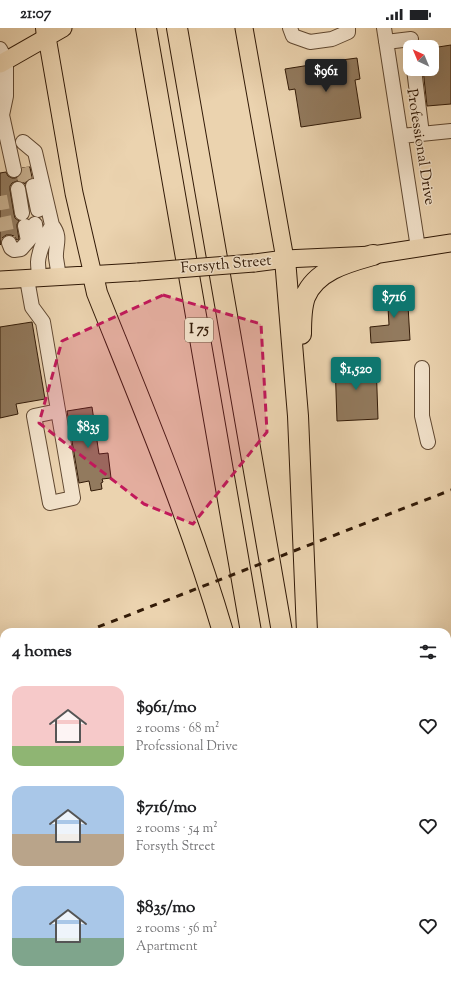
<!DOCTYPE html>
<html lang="en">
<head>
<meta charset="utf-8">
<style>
	:root { --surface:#fff; --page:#f2f2f2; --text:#202124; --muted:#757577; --accent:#0f766e }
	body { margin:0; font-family:"Sorts Mill Goudy",serif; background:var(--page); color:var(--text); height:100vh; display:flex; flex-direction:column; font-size:15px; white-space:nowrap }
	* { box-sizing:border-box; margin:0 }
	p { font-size:13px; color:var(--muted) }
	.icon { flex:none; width:22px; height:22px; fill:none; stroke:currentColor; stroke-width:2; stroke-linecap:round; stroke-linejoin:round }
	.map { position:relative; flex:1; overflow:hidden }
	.drawer { position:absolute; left:0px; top:600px; width:451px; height:356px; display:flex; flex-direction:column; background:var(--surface); border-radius:12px 12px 0 0; box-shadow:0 4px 16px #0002 }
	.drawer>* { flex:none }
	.needle { width:26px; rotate:316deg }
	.buttons { position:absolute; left:403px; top:12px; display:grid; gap:8px }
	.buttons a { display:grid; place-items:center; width:36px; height:36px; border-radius:8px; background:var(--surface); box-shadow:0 4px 16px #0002; font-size:20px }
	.price { position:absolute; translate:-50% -34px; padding:0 9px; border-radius:4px; background:var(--accent); color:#fff; font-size:13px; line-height:26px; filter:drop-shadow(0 1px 2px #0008) }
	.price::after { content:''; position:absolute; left:50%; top:24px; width:12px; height:9px; margin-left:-6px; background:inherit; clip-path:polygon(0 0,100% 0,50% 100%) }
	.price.selected { background:#222; color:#fff }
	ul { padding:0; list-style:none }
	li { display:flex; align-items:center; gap:12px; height:100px; padding:0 12px }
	li span { display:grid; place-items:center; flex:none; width:112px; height:80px; border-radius:12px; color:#555 }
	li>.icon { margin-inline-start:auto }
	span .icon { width:48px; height:48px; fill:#fffc; stroke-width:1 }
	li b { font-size:17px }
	h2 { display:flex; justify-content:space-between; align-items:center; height:48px; padding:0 12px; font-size:17px }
	.status { display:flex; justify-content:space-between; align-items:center; height:28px; padding:0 20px; background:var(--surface); direction:ltr }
	.status svg { height:11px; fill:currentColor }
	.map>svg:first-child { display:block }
</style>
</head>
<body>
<div class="status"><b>21:07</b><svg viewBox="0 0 49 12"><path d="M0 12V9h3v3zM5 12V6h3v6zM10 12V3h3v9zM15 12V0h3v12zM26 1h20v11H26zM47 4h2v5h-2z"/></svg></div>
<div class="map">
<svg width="451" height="956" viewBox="0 0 451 956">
	<rect width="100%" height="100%" fill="#ebd3af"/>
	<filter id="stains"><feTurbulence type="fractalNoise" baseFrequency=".005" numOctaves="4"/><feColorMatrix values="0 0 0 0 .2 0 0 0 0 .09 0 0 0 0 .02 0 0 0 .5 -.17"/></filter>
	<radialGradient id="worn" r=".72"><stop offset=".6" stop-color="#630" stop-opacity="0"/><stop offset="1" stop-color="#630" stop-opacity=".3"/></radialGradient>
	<path fill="#927a5e" stroke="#321a07" d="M 451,17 L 451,76 L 427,78 L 423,41 L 432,41 L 432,20 Z
		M 357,30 L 360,51 L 355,52 L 361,90 L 301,99 L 295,61 L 289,62 L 285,41 L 310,37 L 311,44 L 335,40 L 334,33 Z
		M 29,139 L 30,139 L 32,150 L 28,151 L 25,156 L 21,153 L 17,153 L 12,155 L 10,158 L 10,162 L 14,186 L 15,190 L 19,193 L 17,196 L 17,199 L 19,211 L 17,212 L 14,208 L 11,207 L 6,207 L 2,210 L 1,213 L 1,216 L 0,217 L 0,145 L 6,144 L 8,148 L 12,150 L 15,150 L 20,148 L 22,144 L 22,140 Z
		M 407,260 L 410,312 L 371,315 L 370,299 L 389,297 L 387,261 Z
		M 32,294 L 45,371 L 16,376 L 18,386 L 0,390 L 0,299 Z
		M 376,333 L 378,391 L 337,393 L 335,334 Z
		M 92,379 L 99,426 L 108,425 L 111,450 L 102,451 L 103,454 L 101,455 L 102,461 L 91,463 L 89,453 L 79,455 L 67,383 Z"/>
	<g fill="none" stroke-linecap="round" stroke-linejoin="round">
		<path stroke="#c6ae8d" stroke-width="14" stroke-dasharray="14 7" stroke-linecap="butt" d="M 22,140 L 27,160
			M 0,168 L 9,215"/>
		<g stroke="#604831" stroke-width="16">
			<path id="minor" d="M 290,0 L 293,8 L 310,14 L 332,11 L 348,4 L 348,0
				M 384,0 L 418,220
				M 386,14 L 411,11
				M 0,21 L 6,32 L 6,68 L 2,87 L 14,142
				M 414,41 L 422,106
				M 401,108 L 451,103
				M 23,114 L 35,124 L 52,197 C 62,210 55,217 56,230 C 57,236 58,243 59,249
				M 33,158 L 38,182
				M 18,161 L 22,185
				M 28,213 L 36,203 L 35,196
				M 9,215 L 11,220 L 14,222 L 21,221 L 28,213 L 25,198
				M 39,250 C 39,245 38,239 38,234 C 39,221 46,208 52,197
				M 27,251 L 32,279 L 43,294 L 73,470 L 50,475 L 34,388 L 58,383
				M 422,340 L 422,388 L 428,414
				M 0,662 L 4,660
				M 246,952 L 247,956"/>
		</g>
		<g stroke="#321a07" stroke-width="19">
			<path id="major" d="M 244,0 L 285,231
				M 47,9 L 74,165 L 93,247
				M 0,36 L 63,0
				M 254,235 L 285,231 L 373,227 L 451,215
				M 0,252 L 138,244"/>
		</g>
		<g stroke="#321a07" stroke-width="22">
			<path id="highway" d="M 46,0 L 47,9
				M 146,0 L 251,604
				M 177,0 L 282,604
				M 285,231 L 298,388 L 307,604
				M 93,247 L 97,265 C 142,377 189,488 223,604
				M 301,306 C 301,294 301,280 305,269 C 316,242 348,234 373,227
				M 297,952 L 299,956
				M 340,952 L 341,956"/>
		</g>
		<use href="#minor" stroke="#f2e2cb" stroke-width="14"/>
		<use href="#major" stroke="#ebd3af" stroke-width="17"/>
		<use href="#highway" stroke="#ebd3af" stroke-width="20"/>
		<path stroke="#321a07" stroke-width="3" stroke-dasharray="7 7" stroke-linecap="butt" d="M 85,604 L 451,462
			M 0,636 L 4,635"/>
		<g stroke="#321a07" stroke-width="19" stroke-linecap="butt">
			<path id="major-bridge" d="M 138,244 L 254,235"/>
		</g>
		<use href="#major-bridge" stroke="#ebd3af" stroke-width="17"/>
	</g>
	<path fill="#c2185b" fill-opacity="0.2" stroke="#c2185b" stroke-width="3" stroke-dasharray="8 5" stroke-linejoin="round" d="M 163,267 L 261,296 L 267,404 L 193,496 L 144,476 L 39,395 L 62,313 Z"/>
	<g text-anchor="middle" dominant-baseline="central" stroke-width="3" stroke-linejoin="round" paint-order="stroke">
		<rect fill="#f2e2cb" stroke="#6c5642" stroke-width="1" x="185" y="290" width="28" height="24" rx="3"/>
		<g font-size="14" font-weight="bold" fill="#321a07">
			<text x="199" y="302">I 75</text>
		</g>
		<g font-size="15" fill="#321a07" stroke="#f2e2cb">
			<text transform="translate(420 119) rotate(81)">Professional Drive</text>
			<text transform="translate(226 237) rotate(-5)">Forsyth Street</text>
		</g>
	</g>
	<rect width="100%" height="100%" filter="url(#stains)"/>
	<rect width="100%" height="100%" fill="url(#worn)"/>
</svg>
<div class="buttons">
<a><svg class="needle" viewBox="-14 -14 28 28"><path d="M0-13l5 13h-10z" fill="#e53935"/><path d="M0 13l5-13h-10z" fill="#757577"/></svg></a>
</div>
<b class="price selected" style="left:326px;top:65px">$961</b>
<b class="price" style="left:394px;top:291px">$716</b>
<b class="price" style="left:356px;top:363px">$1,520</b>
<b class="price" style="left:88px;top:421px">$835</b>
<section class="drawer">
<h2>4 homes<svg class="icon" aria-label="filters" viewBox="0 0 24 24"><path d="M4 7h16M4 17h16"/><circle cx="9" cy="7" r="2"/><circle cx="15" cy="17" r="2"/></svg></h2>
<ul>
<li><span style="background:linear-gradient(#f6c9c9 75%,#8fb573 0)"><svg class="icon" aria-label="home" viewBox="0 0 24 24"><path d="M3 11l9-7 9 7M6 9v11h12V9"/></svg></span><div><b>$961/mo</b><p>2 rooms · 68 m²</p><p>Professional Drive</p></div><svg class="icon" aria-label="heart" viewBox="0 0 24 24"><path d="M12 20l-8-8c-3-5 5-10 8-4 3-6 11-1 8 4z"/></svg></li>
<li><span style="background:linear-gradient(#a9c7e8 60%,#b9a48a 0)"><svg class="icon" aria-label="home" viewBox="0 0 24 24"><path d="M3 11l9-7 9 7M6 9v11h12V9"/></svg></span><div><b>$716/mo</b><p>2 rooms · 54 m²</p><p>Forsyth Street</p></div><svg class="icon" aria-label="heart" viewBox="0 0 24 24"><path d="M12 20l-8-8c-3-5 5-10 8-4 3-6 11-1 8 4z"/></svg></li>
<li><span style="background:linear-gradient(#a9c7e8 65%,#7fa58c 0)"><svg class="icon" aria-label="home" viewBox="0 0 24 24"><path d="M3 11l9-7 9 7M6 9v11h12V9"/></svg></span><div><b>$835/mo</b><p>2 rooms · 56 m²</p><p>Apartment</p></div><svg class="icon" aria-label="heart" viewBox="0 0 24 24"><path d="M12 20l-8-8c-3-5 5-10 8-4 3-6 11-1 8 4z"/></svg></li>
</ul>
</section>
</div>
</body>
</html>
